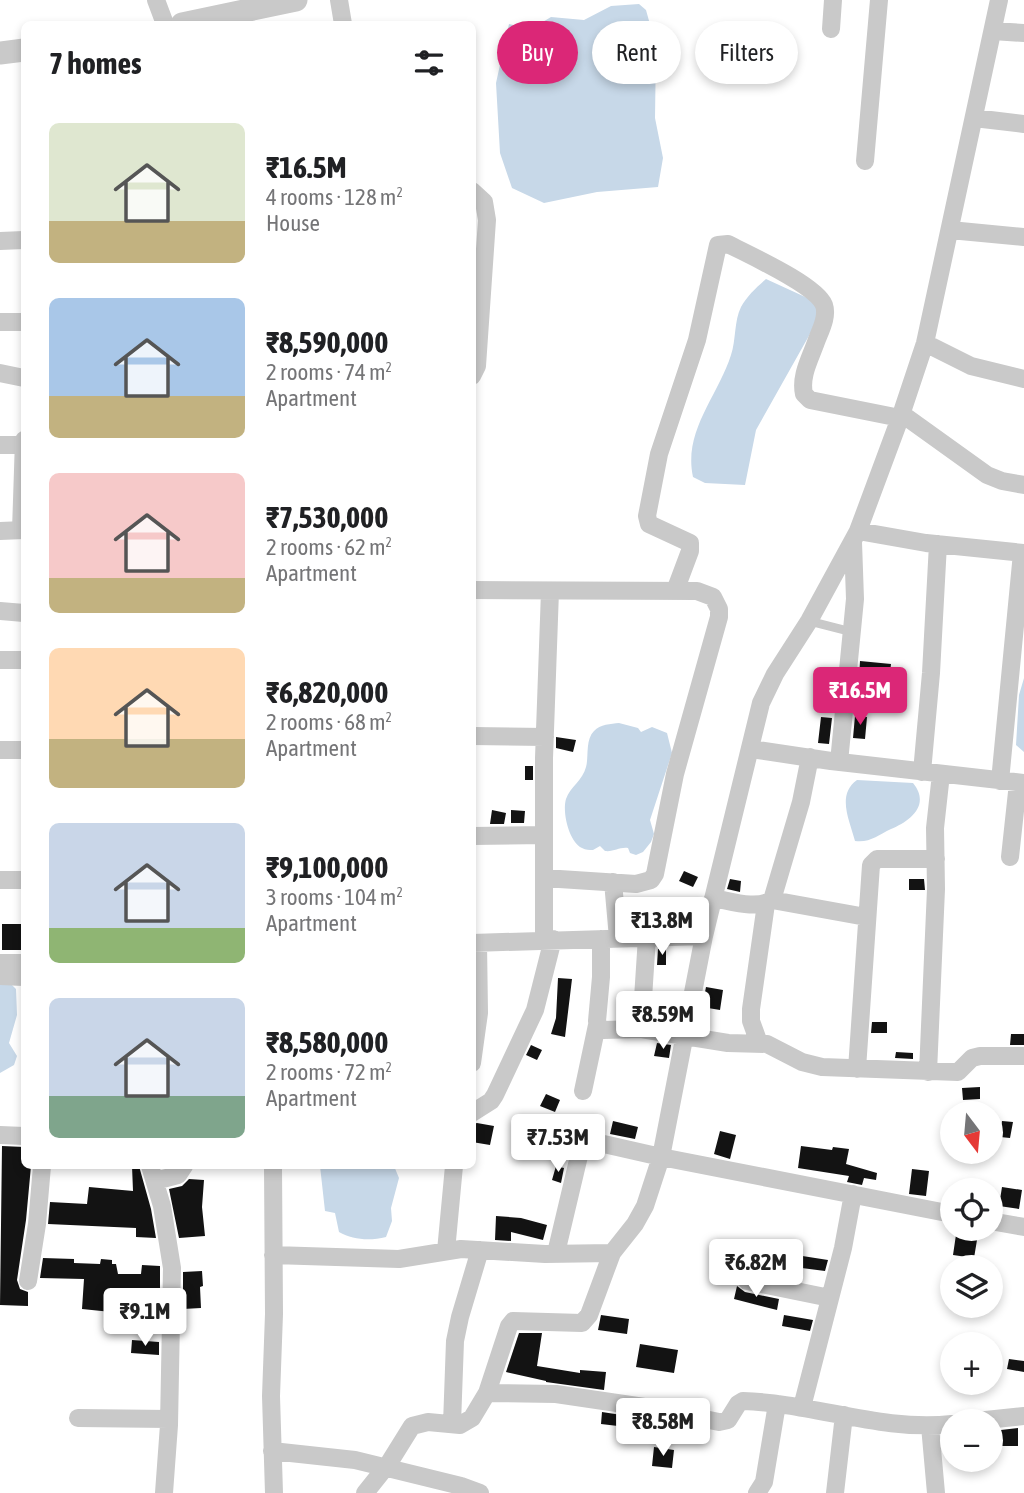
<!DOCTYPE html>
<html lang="en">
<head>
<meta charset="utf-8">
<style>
	:root { --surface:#fff; --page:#f6f6f6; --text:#202124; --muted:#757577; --accent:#db2777 }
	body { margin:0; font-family:"Asap Condensed",sans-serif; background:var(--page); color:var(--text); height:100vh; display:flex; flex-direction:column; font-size:26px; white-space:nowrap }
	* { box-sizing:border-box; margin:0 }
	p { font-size:23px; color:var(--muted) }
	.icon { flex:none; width:38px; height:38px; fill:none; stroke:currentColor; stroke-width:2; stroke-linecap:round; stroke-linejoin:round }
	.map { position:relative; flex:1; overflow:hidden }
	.panel { position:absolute; left:21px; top:21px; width:455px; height:1148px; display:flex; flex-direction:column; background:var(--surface); border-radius:10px; box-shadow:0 4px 10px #0003 }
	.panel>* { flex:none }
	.guide { position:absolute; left:497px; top:21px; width:422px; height:63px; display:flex; gap:14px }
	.needle { width:46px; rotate:164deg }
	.buttons { position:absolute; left:940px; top:1101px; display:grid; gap:14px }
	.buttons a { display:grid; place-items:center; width:63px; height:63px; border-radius:50%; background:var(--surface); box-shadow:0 4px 10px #0003; font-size:35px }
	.price { position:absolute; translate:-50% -60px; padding:0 16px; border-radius:7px; background:#fff; color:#222; font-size:23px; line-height:46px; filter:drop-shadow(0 2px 4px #0008) }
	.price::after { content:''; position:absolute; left:50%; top:42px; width:21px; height:16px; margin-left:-10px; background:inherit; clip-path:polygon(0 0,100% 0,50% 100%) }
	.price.selected { background:var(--accent); color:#fff }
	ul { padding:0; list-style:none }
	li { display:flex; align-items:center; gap:21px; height:175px; padding:0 28px }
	li span { display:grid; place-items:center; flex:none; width:196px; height:140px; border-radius:10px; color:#555 }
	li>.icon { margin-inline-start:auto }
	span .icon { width:84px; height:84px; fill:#fffc; stroke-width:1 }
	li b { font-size:30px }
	h2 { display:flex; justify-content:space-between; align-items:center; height:84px; padding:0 28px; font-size:30px }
	.chip { padding:0 24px; border-radius:32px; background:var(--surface); box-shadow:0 4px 10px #0003; font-size:24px; line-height:63px }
	.chip.selected { background:var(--accent); color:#fff }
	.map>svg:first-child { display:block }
</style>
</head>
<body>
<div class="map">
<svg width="1024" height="1493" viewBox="0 0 1024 1493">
	<rect width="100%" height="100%" fill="#fff"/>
	<path fill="#c7d8e8" d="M 639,4 L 646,10 L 656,46 L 655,118 L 663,158 L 658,187 L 597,192 L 544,203 L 512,188 L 500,153 L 496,83 L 509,24 L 531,29 L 551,17 L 584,20 L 611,6 Z
		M 766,279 L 814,301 L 818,311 L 815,325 L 756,430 L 745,485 L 705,483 L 693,477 C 683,431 718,396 731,355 C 736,340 734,321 741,307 C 747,296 757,287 766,279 Z
		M 1024,678 L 1024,752 L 1016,745 L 1019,695 Z
		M 619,723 L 638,728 L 641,732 L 652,727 L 667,733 L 672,753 L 650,820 L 654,834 L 651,842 L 643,852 L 636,855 L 630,853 L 628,848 C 619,847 614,852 605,851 L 600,846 L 593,850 C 589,850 586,850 582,848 C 569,842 562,812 566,799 C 570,787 583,780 586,767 C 589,757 585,740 594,731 C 600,724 611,724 619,723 Z
		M 857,780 L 913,783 C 931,805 910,821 891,829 C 878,835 870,843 855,841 C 850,821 836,795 857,780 Z
		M 0,982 L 10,983 L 16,989 L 17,1015 L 9,1043 L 17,1056 L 14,1065 L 0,1073 Z
		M 320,1166 L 394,1166 L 399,1178 L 391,1208 L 392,1221 L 386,1237 C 370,1241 353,1240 339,1232 L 335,1213 L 325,1211 Z"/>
	<path fill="#131313" d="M 860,661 L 891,664 L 889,682 L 859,679 Z
		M 855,716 L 867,717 L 865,739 L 853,738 Z
		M 821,717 L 832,718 L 829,744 L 818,743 Z
		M 556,737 L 576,740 L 573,752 L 556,748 Z
		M 525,766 L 533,766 L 533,780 L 525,780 Z
		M 492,810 L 506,813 L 504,824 L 490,824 Z
		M 511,810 L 525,811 L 524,823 L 511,823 Z
		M 684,871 L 698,877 L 693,887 L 679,881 Z
		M 730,879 L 741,881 L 740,892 L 727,889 Z
		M 909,879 L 924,879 L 925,890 L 909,890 Z
		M 2,924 L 24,924 L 24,950 L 2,950 Z
		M 658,949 L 666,949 L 666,965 L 657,965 Z
		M 558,978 L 572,979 L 565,1037 L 551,1034 L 556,1018 Z
		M 706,987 L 723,990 L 720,1010 L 702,1007 Z
		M 668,1005 L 679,1007 L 675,1023 L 665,1021 Z
		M 872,1022 L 887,1022 L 887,1033 L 871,1033 Z
		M 1011,1034 L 1024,1034 L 1024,1045 L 1010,1045 Z
		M 657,1043 L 671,1045 L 669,1058 L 654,1056 Z
		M 531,1045 L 542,1050 L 537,1060 L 526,1055 Z
		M 896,1052 L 913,1053 L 913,1059 L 895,1058 Z
		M 980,1087 L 980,1099 L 963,1100 L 962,1088 Z
		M 546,1094 L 560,1100 L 555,1112 L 540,1106 Z
		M 613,1121 L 638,1127 L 635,1139 L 610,1134 Z
		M 1002,1121 L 1013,1122 L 1010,1138 L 1000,1137 Z
		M 477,1123 L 494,1126 L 490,1145 L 472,1142 L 473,1124 Z
		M 720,1131 L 736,1135 L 730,1159 L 714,1154 Z
		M 2,1146 L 24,1147 L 24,1166 L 31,1166 L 26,1220 L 17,1280 L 20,1289 L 28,1292 L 28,1306 L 0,1305 Z
		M 801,1146 L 832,1150 L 833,1147 L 849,1149 L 846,1164 L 877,1173 L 876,1180 L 864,1178 L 862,1185 L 847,1182 L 849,1176 L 798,1168 Z
		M 132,1166 L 139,1166 L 151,1209 L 156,1238 L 136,1237 L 136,1228 L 48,1224 L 50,1202 L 87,1204 L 89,1187 L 133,1191 Z
		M 556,1166 L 564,1168 L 561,1183 L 552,1180 Z
		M 912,1169 L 929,1171 L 926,1196 L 909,1194 Z
		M 189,1179 L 204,1180 L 202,1207 L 205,1236 L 179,1238 L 169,1189 L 182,1186 Z
		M 1002,1187 L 1022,1190 L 1019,1209 L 999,1206 Z
		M 496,1216 L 521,1218 L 547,1225 L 543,1240 L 511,1232 L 511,1241 L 495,1240 Z
		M 957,1228 L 979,1228 L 974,1258 L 953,1255 Z
		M 796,1255 L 828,1260 L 825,1271 L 794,1267 Z
		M 43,1258 L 74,1259 L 74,1263 L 100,1264 L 101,1259 L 112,1260 L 112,1264 L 116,1264 L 118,1274 L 141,1274 L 142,1265 L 160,1266 L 160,1317 L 82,1309 L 84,1279 L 40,1278 Z
		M 202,1271 L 203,1286 L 200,1287 L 201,1308 L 183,1309 L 183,1272 Z
		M 737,1286 L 745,1292 L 779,1299 L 777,1310 L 734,1299 Z
		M 601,1315 L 629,1319 L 627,1334 L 598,1330 Z
		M 784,1315 L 813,1320 L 810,1331 L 782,1326 Z
		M 519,1333 L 542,1333 L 537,1366 L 580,1373 L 580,1370 L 606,1372 L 604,1390 L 546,1382 L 546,1381 L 506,1372 Z
		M 132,1340 L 159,1342 L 159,1355 L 131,1353 Z
		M 640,1344 L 678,1350 L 674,1373 L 636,1367 Z
		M 1009,1359 L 1024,1361 L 1024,1372 L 1007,1369 Z
		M 602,1412 L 654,1420 L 653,1435 L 635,1433 L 635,1428 L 601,1424 Z
		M 1018,1428 L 1018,1446 L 1002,1446 L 1001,1430 Z
		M 654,1447 L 674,1450 L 672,1468 L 652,1466 Z"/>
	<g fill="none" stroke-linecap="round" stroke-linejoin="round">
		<path stroke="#c9c9c9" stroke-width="9" d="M 809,621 L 852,632"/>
		<path stroke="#c9c9c9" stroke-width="18" d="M 156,0 L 165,24
			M 339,0 L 343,24
			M 831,29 L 833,0
			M 993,31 L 1024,33
			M 974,118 L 1024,124
			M 865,161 L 879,0
			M 472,191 L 484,202 L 487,220 L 477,366 L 472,376
			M 950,230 L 1024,237
			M 0,241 L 24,240
			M 0,322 L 24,322
			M 925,343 L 971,366 L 1024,379
			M 0,373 L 24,378
			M 902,414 L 987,475 L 1002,481 L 1024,485
			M 0,445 L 24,445
			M 21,530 L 24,440
			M 0,531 L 24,530
			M 858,531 L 926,543 L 1024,553
			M 472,590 L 697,591 L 713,597 L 719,609 L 719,617 L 675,774 L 655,874 L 651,880 L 636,884 L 544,878
			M 675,591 L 690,551 L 690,543 L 649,524 L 647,516 L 659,454 L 697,340 L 718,245 L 728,244 C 749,255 816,285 824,305 C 828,317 820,331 816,342 C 810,359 800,376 804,394 L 810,400 L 900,418
			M 0,611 L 24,613
			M 0,660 L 24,660
			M 472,736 L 545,737
			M 751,749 L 831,761 L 1024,783
			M 0,750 L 24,750
			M 839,762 L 855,599 L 853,542
			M 922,772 L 931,673 L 938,544
			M 1000,781 L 1022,553
			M 472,836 L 544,835
			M 1010,857 L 1018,783
			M 0,880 L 24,880
			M 613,882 L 618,938
			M 713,898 C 731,901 756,910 772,900 L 801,802 L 810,757
			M 772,900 L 866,917
			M 544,939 L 544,758 L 550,591
			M 601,939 L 601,977 L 597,1021 L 599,1028 L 603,1030 L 641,1029 L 728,1043 L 767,1044 L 802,1062 L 822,1067 L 958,1072 L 972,1058 L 980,1056 L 1024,1056
			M 472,943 L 704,936
			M 0,963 L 24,963
			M 0,976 L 24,977
			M 641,1029 L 647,937
			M 759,1043 L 751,1021 L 751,1009 L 766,904
			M 472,1063 L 479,1013 L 478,943
			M 857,1069 L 871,865 L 877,859 L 936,859
			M 928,1072 L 936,889 L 935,828 L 941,774
			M 583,1091 L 597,1025
			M 472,1113 L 491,1101 L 495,1095 L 535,1010 L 553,939
			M 0,1135 L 24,1136
			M 150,1166 L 162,1206 L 172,1268 L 169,1425 L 164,1493
			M 273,1166 L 274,1314 L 271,1396 L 274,1493
			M 155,1181 L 178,1175 L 184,1166
			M 990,1221 L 1024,1227
			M 446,1251 L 454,1166
			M 556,1253 L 579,1156 C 582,1145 584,1142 595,1142 L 661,1157 L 952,1214
			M 273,1255 L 399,1259 L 461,1249 L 545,1254 L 612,1253
			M 28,1281 L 37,1224 L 42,1166
			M 747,1281 L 830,1298
			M 487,1393 L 556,1394 L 651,1408 L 719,1422 L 728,1420 L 738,1404 L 743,1401 C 813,1403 882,1432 952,1424
			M 802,1407 L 843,1248 L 853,1194
			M 78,1418 L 169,1419
			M 976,1421 L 1024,1416
			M 452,1424 L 455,1341 L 460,1317 L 480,1250
			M 930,1426 L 936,1493
			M 272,1451 L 355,1460 L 461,1486 L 480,1493
			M 365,1493 L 389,1463 L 412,1426 L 428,1422 L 460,1425 L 472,1418 L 487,1393 L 509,1326 L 513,1321 L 582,1323 L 589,1315 L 612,1253 L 635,1224 L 645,1206 L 661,1157 L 704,936 L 761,703 L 775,674 L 809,621 L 858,531 L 900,418 L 925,343 L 999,0
			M 757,1493 L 764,1482 L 777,1404
			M 835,1493 L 844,1415"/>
		<path stroke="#c9c9c9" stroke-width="23" d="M 182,24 L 296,0
			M 0,53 L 24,50"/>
	</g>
</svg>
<div class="buttons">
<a><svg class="needle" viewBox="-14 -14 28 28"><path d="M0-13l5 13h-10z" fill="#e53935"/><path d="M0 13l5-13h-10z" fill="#757577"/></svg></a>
<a><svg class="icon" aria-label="locate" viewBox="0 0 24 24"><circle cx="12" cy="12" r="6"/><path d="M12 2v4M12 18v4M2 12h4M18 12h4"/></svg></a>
<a><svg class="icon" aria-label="layers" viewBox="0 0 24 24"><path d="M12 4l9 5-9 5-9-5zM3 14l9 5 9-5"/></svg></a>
<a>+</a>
<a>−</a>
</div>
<b class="price selected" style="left:860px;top:727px">₹16.5M</b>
<b class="price" style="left:662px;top:957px">₹13.8M</b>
<b class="price" style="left:663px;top:1051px">₹8.59M</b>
<b class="price" style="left:558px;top:1174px">₹7.53M</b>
<b class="price" style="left:756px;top:1299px">₹6.82M</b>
<b class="price" style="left:145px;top:1348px">₹9.1M</b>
<b class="price" style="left:663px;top:1458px">₹8.58M</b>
<div class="guide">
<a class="chip selected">Buy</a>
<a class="chip">Rent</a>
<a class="chip">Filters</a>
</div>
<section class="panel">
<h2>7 homes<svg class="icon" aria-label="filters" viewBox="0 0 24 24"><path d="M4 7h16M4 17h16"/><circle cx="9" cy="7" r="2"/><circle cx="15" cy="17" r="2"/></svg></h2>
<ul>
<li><span style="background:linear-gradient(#dfe7d0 70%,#c2b280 0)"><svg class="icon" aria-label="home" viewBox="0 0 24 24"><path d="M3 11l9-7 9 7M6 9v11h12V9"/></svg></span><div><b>₹16.5M</b><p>4 rooms · 128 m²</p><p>House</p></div></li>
<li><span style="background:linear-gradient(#a9c7e8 70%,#c2b280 0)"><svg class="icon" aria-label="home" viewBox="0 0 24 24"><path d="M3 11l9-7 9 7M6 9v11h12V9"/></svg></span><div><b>₹8,590,000</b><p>2 rooms · 74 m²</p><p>Apartment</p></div></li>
<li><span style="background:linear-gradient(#f6c9c9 75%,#c2b280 0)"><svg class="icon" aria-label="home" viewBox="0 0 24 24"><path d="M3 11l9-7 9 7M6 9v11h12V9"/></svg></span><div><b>₹7,530,000</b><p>2 rooms · 62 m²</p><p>Apartment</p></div></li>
<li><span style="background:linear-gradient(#ffd9b3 65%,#c2b280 0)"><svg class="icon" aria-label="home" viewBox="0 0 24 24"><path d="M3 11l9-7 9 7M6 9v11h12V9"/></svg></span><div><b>₹6,820,000</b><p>2 rooms · 68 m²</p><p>Apartment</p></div></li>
<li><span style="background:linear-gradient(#c9d6e8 75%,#8fb573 0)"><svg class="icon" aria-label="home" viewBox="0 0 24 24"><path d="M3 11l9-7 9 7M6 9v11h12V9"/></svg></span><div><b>₹9,100,000</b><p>3 rooms · 104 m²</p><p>Apartment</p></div></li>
<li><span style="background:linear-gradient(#c9d6e8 70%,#7fa58c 0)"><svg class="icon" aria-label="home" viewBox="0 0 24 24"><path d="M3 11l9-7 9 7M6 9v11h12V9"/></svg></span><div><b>₹8,580,000</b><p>2 rooms · 72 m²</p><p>Apartment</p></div></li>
</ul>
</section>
</div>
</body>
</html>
